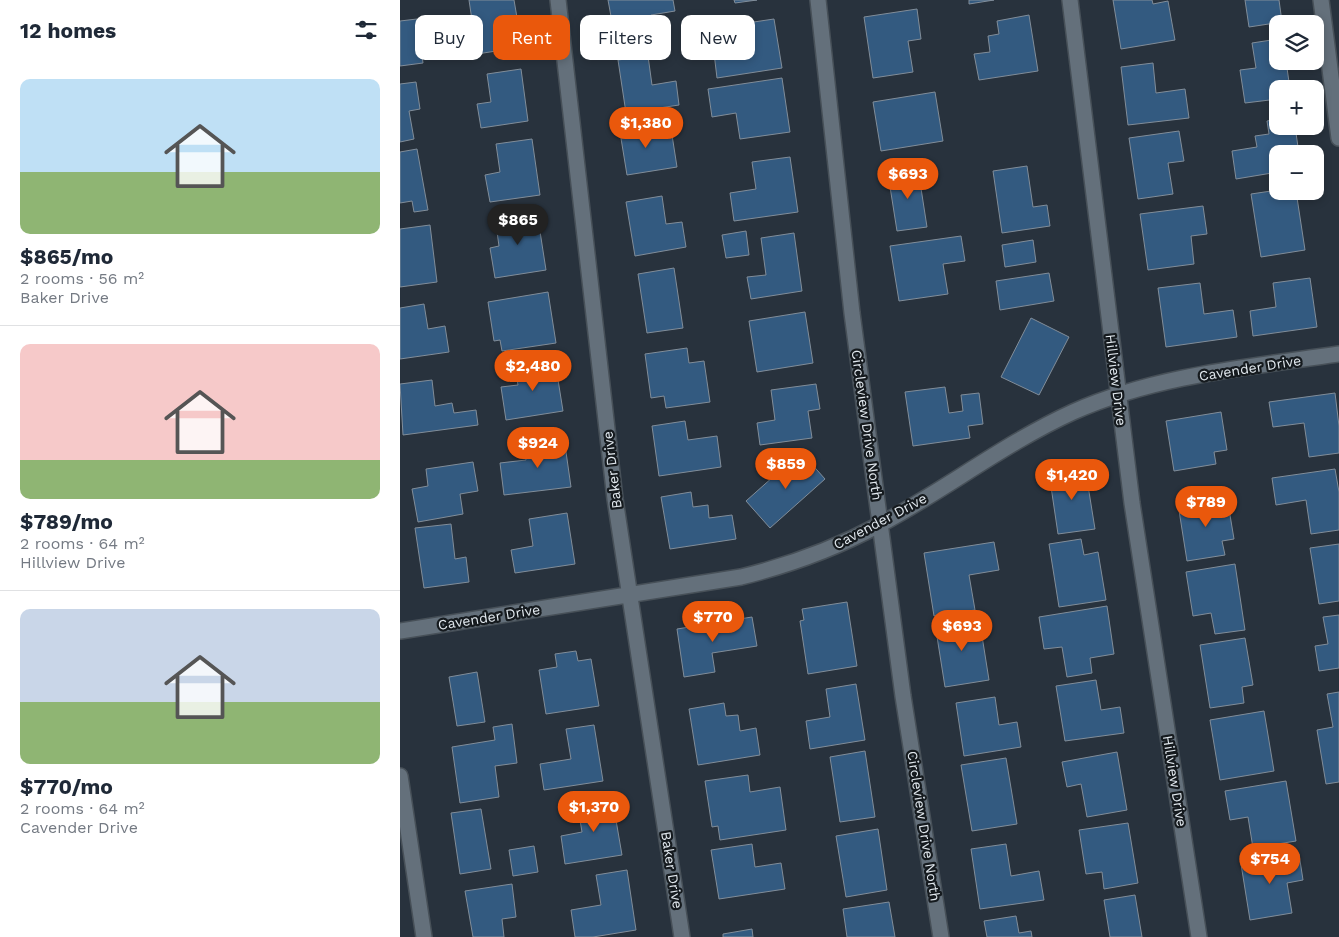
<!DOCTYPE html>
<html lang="en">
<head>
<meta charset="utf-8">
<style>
	:root { --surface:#fff; --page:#f6f6f7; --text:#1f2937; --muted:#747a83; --line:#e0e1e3; --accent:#ea580c }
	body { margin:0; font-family:"Work Sans",sans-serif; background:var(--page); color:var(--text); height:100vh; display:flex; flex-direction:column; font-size:19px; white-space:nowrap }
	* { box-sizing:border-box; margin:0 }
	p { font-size:16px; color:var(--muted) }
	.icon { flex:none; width:28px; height:28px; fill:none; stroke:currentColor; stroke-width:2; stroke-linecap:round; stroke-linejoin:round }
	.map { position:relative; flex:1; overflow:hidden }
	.details { display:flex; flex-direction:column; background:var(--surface); width:400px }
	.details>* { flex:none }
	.banner { position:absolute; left:15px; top:15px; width:475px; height:45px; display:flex; gap:10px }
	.buttons { position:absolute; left:869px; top:15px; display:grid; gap:10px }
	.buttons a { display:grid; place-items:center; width:55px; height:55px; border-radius:10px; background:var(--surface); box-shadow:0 2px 8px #0003; font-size:25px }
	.price { position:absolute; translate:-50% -42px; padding:0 11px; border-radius:18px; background:var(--accent); color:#fff; font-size:16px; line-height:32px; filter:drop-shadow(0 1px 2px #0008) }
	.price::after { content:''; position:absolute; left:50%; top:30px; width:15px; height:11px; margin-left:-8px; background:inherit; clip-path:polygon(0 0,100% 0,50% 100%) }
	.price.active { background:#222; color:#fff }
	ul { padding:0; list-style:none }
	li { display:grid; align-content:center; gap:10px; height:265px; padding:0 20px }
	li+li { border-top:1px solid var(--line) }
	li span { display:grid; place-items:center; height:155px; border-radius:10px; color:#555 }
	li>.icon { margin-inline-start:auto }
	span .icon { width:90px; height:90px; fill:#fffc; stroke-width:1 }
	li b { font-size:21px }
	h2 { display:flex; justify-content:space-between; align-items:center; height:60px; padding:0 20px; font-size:21px }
	.pill { padding:0 18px; border-radius:10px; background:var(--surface); box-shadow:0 2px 8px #0003; font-size:18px; line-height:45px }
	.pill.active { background:var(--accent); color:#fff }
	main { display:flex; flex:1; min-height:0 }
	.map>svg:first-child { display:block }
</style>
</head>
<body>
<main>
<section class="details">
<h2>12 homes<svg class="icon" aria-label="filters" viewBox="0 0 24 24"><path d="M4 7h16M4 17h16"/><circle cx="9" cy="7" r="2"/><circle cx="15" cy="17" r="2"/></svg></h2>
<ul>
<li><span style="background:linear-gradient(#bfe0f5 60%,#8fb573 0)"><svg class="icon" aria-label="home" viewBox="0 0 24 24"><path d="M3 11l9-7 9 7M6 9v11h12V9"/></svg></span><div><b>$865/mo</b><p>2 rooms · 56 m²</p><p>Baker Drive</p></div></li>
<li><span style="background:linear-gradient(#f6c9c9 75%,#8fb573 0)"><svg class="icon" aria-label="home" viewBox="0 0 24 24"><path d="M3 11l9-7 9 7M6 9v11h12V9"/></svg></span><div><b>$789/mo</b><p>2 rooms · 64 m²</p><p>Hillview Drive</p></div></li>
<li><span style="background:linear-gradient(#c9d6e8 60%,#8fb573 0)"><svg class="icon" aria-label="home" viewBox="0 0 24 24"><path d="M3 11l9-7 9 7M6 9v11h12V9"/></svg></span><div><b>$770/mo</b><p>2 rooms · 64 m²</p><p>Cavender Drive</p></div></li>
</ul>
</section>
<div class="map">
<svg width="939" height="937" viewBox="0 0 939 937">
	<rect width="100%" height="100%" fill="#28323d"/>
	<path fill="#335a80" stroke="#818d99" d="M 69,0 L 114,0 L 122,47 L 77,54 Z
		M 208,0 L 273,0 L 275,11 L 251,15 L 254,31 L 215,38 Z
		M 334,0 L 357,0 L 335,3 Z
		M 569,0 L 594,0 L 569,4 Z
		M 713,0 L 752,0 L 753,4 L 768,1 L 775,40 L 721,49 Z
		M 845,0 L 879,0 L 882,22 L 849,27 Z
		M 517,9 L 521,39 L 508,41 L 513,72 L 473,78 L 464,17 Z
		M 629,15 L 638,71 L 579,80 L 574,54 L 590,52 L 588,36 L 599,34 L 597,21 Z
		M 17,19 L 23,63 L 0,66 L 0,21 Z
		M 374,19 L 382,68 L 317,78 L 314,53 L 331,51 L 327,26 Z
		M 878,39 L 878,61 L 886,61 L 890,89 L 878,89 L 878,99 L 845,103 L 840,70 L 856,68 L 852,43 Z
		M 248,56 L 252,85 L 276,81 L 279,105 L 226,113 L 218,60 Z
		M 753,63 L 756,93 L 785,89 L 789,118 L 728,125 L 721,67 Z
		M 121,69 L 128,121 L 81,128 L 77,104 L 91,102 L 87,74 Z
		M 382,78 L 390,132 L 340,139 L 336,113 L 312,117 L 308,89 Z
		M 16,82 L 20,109 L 9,111 L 14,139 L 0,142 L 0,84 Z
		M 535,92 L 543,141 L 481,151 L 473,102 Z
		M 878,119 L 878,126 L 895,126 L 899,154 L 878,154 L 878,172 L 836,179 L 832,151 L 857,147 L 855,136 L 869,134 L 867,121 Z
		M 254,120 L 257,137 L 272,135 L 277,167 L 227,175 L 219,126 Z
		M 779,131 L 784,161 L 768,163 L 773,194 L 738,199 L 729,138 Z
		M 132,139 L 140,195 L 90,202 L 85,175 L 100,172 L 96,144 Z
		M 17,149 L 28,210 L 14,212 L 12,201 L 0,203 L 0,152 Z
		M 390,157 L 398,212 L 334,221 L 330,193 L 356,189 L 352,162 Z
		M 627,166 L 633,207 L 647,205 L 650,226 L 602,233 L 593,171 Z
		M 518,169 L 527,227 L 497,231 L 488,174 Z
		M 878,190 L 896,191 L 905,250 L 861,257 L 851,194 Z
		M 262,196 L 266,224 L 282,222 L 286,247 L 235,256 L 226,202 Z
		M 803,206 L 807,234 L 791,236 L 794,264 L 748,270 L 740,214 Z
		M 137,212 L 146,270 L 95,278 L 90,248 L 99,246 L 95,218 Z
		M 30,225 L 37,282 L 0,287 L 0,229 Z
		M 346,231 L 349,255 L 326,258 L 322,235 Z
		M 394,233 L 402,291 L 351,299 L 347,277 L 366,275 L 361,238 Z
		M 561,236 L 565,261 L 543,264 L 548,294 L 499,301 L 490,246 Z
		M 633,240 L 636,262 L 605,267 L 602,245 Z
		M 274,268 L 283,328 L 247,333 L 238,274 Z
		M 649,273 L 654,301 L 600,310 L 596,281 Z
		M 910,278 L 917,327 L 853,336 L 850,311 L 876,307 L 873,283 Z
		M 800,283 L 804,314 L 833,310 L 837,337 L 766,347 L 758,288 Z
		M 148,292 L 156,343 L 102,351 L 100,340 L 94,341 L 88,302 Z
		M 24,304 L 28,329 L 45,326 L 49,352 L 0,359 L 0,308 Z
		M 405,312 L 413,363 L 357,372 L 349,321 Z
		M 631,318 L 669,337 L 639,395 L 601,377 Z
		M 287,348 L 289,363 L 304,361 L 310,402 L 266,408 L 264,396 L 251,398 L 245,354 Z
		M 155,361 L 163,411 L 106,420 L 101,387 L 118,385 L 115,368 Z
		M 32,380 L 35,406 L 52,403 L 54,413 L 76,410 L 78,425 L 3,435 L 0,384 Z
		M 416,384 L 420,409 L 408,411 L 412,438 L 360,445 L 357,423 L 375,420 L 371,390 Z
		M 545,387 L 549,413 L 563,411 L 561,395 L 579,393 L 583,424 L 568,426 L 570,438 L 513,446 L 505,392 Z
		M 935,393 L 939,426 L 939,453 L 909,457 L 904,423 L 873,427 L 869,402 Z
		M 821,412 L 827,450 L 814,452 L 816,464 L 774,471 L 766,421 Z
		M 285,421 L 288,440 L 317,436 L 321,467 L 259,476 L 252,426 Z
		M 164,438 L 171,487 L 104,495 L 100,463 L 126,460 L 125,443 Z
		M 401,452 L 425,479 L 370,528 L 346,501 Z
		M 73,462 L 78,491 L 60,494 L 63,514 L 18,522 L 12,489 L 28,486 L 26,469 Z
		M 685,467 L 695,529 L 658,534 L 649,473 Z
		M 935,469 L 939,492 L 939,530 L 911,534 L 906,500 L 876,505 L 872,478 Z
		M 291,492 L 293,507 L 308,505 L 309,518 L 332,515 L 336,539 L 270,549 L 261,497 Z
		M 827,497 L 834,539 L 822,541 L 825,555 L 787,561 L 778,504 Z
		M 167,513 L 175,564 L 115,573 L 111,550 L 133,546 L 129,519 Z
		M 51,524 L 55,559 L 66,557 L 69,582 L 24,588 L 15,528 Z
		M 681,539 L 684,555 L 698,552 L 706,600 L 659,607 L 649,544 Z
		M 594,542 L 599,570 L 569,575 L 575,610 L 534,616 L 524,553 Z
		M 939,544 L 939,601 L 919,604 L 910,548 Z
		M 835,564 L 845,630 L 815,634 L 811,613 L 793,616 L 786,572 Z
		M 447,602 L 457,666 L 408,674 L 400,621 L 404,620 L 402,609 Z
		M 707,606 L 714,654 L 690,658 L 692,673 L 667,677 L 662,647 L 644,649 L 639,617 Z
		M 939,615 L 939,668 L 919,671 L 915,646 L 928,644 L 923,617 Z
		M 352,617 L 357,646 L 312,653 L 315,672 L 284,677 L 277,629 Z
		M 579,617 L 589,680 L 545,687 L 535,624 Z
		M 845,638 L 853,685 L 842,687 L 844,703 L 810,708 L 800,645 Z
		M 176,651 L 178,661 L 191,659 L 199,706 L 146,714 L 139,670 L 157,667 L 155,654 Z
		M 77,672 L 85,722 L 57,726 L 49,677 Z
		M 696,680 L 701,710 L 720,707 L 724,733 L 665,741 L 656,686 Z
		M 456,684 L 465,740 L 410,749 L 406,721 L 430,717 L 426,689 Z
		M 939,692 L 939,782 L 926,784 L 917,730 L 933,727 L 927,694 Z
		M 595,697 L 599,725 L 617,722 L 621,747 L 564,756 L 556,703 Z
		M 324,703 L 326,716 L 338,715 L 340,731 L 356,728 L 360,755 L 298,765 L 289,709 Z
		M 864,711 L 874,771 L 820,780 L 810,720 Z
		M 112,724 L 117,763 L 95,766 L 99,797 L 60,803 L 52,747 L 95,740 L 93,727 Z
		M 194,725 L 203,781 L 144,790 L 140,764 L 171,759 L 166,729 Z
		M 465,751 L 475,817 L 440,822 L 430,757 Z
		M 717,752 L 727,810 L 687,817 L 681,784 L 667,787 L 662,762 Z
		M 606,758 L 617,824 L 572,831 L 561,765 Z
		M 348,775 L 350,792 L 380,787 L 386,830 L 320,840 L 318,826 L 312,827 L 305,781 Z
		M 886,781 L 896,841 L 853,848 L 848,817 L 830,820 L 825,791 Z
		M 212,797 L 222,855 L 165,864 L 161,836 L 182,832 L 177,802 Z
		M 81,809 L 91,869 L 60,874 L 51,813 Z
		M 728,823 L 738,883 L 704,889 L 702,872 L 686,874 L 679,830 Z
		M 478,829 L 487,890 L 446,897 L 436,836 Z
		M 352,844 L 355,867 L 381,863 L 385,889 L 319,899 L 311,850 Z
		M 606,844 L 611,876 L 639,871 L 644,900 L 580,909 L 571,849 Z
		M 134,846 L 138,872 L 113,876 L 109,850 Z
		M 899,854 L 903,880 L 887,883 L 892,913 L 850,920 L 841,864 Z
		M 227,870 L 236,930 L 193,937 L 175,937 L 171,910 L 201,905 L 196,875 Z
		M 112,884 L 116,917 L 102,919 L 104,937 L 73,937 L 65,891 Z
		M 735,895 L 742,937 L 710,937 L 704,900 Z
		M 489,902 L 495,937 L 447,937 L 443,909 Z
		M 616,916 L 619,933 L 631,931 L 632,937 L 587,937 L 584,921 Z
		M 352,929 L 353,937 L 323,937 L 323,934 Z"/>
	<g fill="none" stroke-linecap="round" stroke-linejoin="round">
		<g stroke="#475058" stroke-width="18">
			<path id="street" d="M 158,0 L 215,499 L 282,937
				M 418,0 L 452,313 L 503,696 L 541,937
				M 670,0 L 732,503 L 799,937
				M 921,0 L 939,138
				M 0,631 L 341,577 C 390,565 436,548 479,525 C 545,490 605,443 673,412 C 756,375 850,367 939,354
				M 0,776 L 24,937"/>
		</g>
		<use href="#street" stroke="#64707b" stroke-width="15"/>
	</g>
	<g text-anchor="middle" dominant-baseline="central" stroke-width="4.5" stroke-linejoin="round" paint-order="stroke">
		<g font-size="14" fill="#e1e8ee" stroke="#151a1e">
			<text transform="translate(850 368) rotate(-9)">Cavender Drive</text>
			<text transform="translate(716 380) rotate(83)">Hillview Drive</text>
			<text transform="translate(467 425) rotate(82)">Circleview Drive North</text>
			<text transform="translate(212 470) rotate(-97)">Baker Drive</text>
			<text transform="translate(480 521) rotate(-28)">Cavender Drive</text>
			<text transform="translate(89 617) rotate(-9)">Cavender Drive</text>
			<text transform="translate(775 781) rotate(81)">Hillview Drive</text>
			<text transform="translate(524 826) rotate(81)">Circleview Drive North</text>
			<text transform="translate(272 870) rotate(81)">Baker Drive</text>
		</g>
	</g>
</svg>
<div class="buttons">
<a><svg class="icon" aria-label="layers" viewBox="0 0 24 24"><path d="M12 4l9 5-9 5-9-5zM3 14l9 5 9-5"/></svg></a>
<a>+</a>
<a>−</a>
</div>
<b class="price" style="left:246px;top:149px">$1,380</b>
<b class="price" style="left:508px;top:200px">$693</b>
<b class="price active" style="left:118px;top:246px">$865</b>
<b class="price" style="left:133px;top:392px">$2,480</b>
<b class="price" style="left:138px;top:469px">$924</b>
<b class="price" style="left:386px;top:490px">$859</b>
<b class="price" style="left:672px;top:501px">$1,420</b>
<b class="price" style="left:806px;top:528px">$789</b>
<b class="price" style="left:313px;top:643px">$770</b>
<b class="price" style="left:562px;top:652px">$693</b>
<b class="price" style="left:194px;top:833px">$1,370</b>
<b class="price" style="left:870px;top:885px">$754</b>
<div class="banner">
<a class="pill">Buy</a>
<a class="pill active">Rent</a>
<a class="pill">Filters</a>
<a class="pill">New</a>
</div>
</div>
</main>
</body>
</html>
